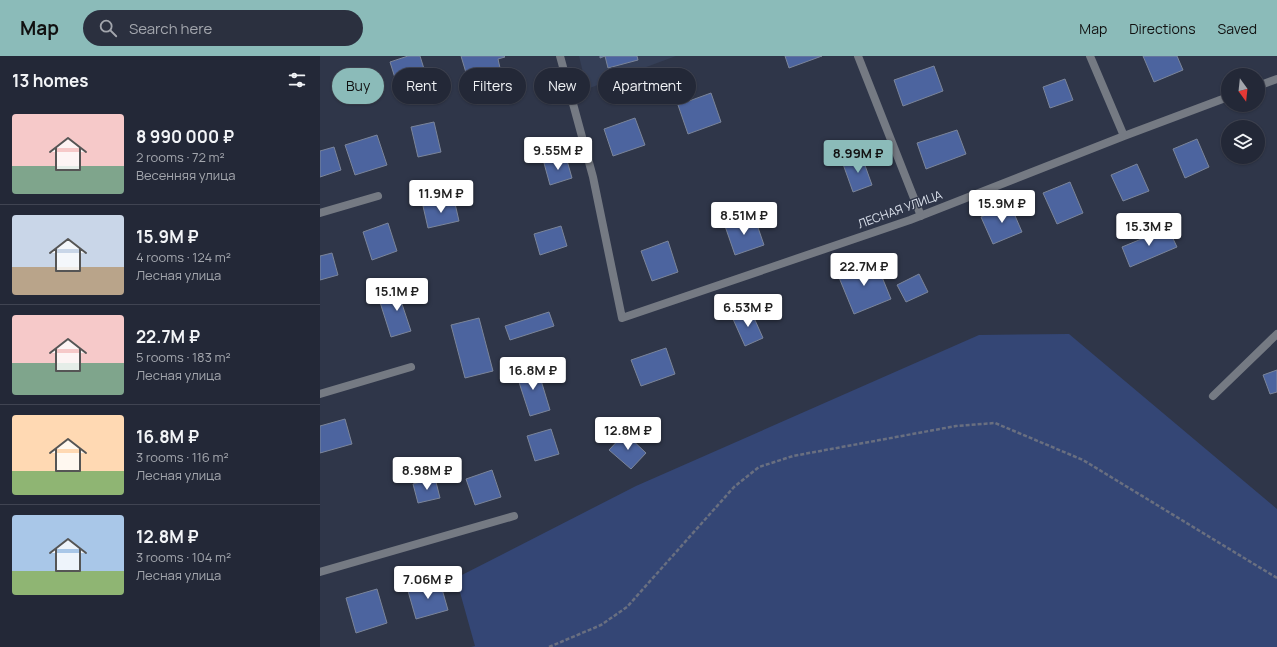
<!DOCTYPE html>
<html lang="en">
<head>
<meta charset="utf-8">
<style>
	:root { --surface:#232837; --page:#2b303f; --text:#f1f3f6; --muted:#a3a6ad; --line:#404452; --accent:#8bbbb9 }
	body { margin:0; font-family:Manrope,sans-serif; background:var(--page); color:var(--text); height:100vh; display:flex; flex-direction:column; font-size:15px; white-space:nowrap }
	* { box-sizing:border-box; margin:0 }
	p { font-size:13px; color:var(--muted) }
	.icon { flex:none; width:22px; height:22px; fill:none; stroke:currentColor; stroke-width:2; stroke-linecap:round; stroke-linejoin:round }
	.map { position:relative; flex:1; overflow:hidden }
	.panel { display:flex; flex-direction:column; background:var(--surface); width:320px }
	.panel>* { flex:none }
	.top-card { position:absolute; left:12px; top:12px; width:380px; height:36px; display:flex; gap:8px }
	.needle { width:26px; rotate:165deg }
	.buttons { position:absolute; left:901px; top:12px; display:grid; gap:8px }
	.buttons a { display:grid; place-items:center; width:44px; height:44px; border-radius:50%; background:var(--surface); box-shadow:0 1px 3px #0004,0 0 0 1px var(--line); font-size:20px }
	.price { position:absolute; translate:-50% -34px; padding:0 9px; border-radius:4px; background:#fff; color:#222; font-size:13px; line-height:26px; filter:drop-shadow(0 1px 2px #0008) }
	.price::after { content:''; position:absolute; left:50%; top:24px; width:12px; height:9px; margin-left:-6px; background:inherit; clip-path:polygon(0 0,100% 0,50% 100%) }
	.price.current { background:var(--accent); color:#111 }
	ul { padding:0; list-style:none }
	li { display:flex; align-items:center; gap:12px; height:100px; padding:0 12px }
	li+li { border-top:1px solid var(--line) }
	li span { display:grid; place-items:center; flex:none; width:112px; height:80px; border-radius:4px; color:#555 }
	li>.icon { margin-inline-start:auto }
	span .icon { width:48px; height:48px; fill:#fffc; stroke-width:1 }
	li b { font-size:17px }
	h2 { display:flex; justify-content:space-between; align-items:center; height:48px; padding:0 12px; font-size:17px }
	.pill { padding:0 14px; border-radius:18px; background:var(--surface); box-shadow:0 1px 3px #0004,0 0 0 1px var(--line); font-size:14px; line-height:36px }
	.pill.current { background:var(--accent); color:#111 }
	header { display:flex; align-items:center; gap:24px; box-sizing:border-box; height:56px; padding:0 20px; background:var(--accent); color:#111 }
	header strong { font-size:19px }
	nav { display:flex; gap:22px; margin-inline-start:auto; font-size:14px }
	.search { width:280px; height:36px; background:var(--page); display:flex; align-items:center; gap:10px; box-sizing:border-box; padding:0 14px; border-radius:22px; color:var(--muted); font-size:15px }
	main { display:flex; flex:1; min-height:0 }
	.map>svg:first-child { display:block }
</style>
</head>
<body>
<header>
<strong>Map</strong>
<div class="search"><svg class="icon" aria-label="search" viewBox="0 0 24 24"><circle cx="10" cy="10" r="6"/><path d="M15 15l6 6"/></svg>Search here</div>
<nav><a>Map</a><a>Directions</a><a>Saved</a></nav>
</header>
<main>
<section class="panel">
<h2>13 homes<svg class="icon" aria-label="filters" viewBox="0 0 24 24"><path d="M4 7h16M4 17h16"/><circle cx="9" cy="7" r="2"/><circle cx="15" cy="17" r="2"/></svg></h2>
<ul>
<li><span style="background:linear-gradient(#f6c9c9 65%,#7fa58c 0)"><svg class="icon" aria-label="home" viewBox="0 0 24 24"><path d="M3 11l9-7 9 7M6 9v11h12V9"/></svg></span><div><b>8 990 000 ₽</b><p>2 rooms · 72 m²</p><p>Весенняя улица</p></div></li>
<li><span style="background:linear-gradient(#c9d6e8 65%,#b9a48a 0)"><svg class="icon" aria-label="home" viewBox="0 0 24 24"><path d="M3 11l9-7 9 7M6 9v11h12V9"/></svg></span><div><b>15.9M ₽</b><p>4 rooms · 124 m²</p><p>Лесная улица</p></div></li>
<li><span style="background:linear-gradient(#f6c9c9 60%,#7fa58c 0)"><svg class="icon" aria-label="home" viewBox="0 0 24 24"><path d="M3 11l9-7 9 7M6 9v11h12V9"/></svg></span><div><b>22.7M ₽</b><p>5 rooms · 183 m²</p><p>Лесная улица</p></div></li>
<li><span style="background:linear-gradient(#ffd9b3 70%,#8fb573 0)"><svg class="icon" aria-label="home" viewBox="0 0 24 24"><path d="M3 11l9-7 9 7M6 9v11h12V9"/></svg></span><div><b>16.8M ₽</b><p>3 rooms · 116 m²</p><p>Лесная улица</p></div></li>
<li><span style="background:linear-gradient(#a9c7e8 70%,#8fb573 0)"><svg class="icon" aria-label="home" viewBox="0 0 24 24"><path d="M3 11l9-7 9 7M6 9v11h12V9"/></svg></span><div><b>12.8M ₽</b><p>3 rooms · 104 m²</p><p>Лесная улица</p></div></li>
</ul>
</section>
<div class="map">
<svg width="957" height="591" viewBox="0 0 957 591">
	<rect width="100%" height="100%" fill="#2f3649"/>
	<path fill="#353f57" d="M 259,0 L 356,0 L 267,33 Z"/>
	<path fill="#344675" d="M 749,278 L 957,453 L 957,591 L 151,591 L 155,590 L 136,522 L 316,430 L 659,279 Z"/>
	<path fill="#4c649f" stroke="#7b859a" d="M 88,0 L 100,0 L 110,32 L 81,41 L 70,6 Z
		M 141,0 L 184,0 L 185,1 L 178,3 L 180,12 L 147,20 Z
		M 280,0 L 317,0 L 318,4 L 288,12 L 285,0 L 280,2 Z
		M 465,0 L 502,0 L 469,12 Z
		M 823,0 L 857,0 L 863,14 L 834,26 Z
		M 614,10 L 623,35 L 583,50 L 574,24 Z
		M 745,23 L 753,44 L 730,52 L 723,31 Z
		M 391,37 L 401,66 L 368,78 L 358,49 Z
		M 315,62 L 325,89 L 293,100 L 284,73 Z
		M 114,66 L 121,96 L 98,101 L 91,71 Z
		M 637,74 L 646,98 L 606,113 L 597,87 Z
		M 57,79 L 67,109 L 35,119 L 25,89 Z
		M 877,83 L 889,111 L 865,122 L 853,93 Z
		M 14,91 L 21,114 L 0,121 L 0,95 Z
		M 246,101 L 252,122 L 230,129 L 224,107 Z
		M 542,101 L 552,129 L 533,136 L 523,108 Z
		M 817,108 L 829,135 L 803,145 L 791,119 Z
		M 750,126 L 763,157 L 737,168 L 723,137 Z
		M 134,143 L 139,165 L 108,172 L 103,150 Z
		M 690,148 L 702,176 L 673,188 L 661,161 Z
		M 434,160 L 444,189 L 415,199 L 405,170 Z
		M 68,167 L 77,195 L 52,204 L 43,176 Z
		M 241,170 L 247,190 L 220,199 L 214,178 Z
		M 848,172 L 857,191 L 810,211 L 802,191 Z
		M 348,185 L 358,216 L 332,225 L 321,195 Z
		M 12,197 L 18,219 L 0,224 L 0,200 Z
		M 555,204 L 571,243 L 534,258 L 518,219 Z
		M 599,218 L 608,236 L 586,246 L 577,229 Z
		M 94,232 L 97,243 L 82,248 L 91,275 L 71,281 L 59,243 Z
		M 431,255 L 443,282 L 425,290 L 413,263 Z
		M 229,256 L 234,270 L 190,284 L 185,270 Z
		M 159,262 L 173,315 L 145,322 L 131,269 Z
		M 346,292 L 355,318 L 321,330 L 311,304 Z
		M 217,311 L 230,354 L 210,360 L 196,317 Z
		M 957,314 L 957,336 L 950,338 L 943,319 Z
		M 25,363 L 32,388 L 0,397 L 0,370 Z
		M 231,373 L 239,398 L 215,405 L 207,380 Z
		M 305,377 L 326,397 L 311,413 L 289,394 Z
		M 172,414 L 181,441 L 155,449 L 146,423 Z
		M 115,422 L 120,442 L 98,447 L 93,428 Z
		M 120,526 L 128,554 L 96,563 L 88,535 Z
		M 57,533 L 67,567 L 36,577 L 26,542 Z"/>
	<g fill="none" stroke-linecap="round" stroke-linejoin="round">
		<path stroke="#696f80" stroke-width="2.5" stroke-dasharray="4 2" stroke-linecap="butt" d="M 229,591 L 281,569 L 307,551 L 414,431 L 439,411 L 473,400 L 636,370 L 675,367 L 763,404 L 957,522"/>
		<path stroke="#757a83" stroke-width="8" d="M 0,157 L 58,140
			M 0,338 L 91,311
			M 0,516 L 194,460"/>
		<path stroke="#757a83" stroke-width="8" d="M 240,0 L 273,121 L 302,262 L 590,164 L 804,80 L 908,41
			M 538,0 L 601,160
			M 770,0 L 804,80
			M 938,30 L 957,23
			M 893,340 L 957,278"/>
	</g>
	<g text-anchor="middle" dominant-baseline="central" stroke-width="3" stroke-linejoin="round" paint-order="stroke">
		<g font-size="12" fill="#dce2ed" stroke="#2f3649">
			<text transform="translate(580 153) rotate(-20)">ЛЕСНАЯ УЛИЦА</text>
		</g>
	</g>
</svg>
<div class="buttons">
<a><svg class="needle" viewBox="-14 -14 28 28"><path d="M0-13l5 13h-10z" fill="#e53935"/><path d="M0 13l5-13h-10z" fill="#a3a6ad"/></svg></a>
<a><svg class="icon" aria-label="layers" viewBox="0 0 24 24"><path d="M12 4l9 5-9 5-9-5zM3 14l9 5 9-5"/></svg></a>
</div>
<b class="price" style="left:238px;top:115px">9.55M ₽</b>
<b class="price current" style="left:538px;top:118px">8.99M ₽</b>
<b class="price" style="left:121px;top:158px">11.9M ₽</b>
<b class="price" style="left:682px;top:168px">15.9M ₽</b>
<b class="price" style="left:424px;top:180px">8.51M ₽</b>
<b class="price" style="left:829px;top:191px">15.3M ₽</b>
<b class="price" style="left:544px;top:231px">22.7M ₽</b>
<b class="price" style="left:77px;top:256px">15.1M ₽</b>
<b class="price" style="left:428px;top:272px">6.53M ₽</b>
<b class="price" style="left:213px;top:335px">16.8M ₽</b>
<b class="price" style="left:308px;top:395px">12.8M ₽</b>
<b class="price" style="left:107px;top:435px">8.98M ₽</b>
<b class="price" style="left:108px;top:544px">7.06M ₽</b>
<div class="top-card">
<a class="pill current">Buy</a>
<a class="pill">Rent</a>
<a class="pill">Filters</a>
<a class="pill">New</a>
<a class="pill">Apartment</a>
</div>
</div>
</main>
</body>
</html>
